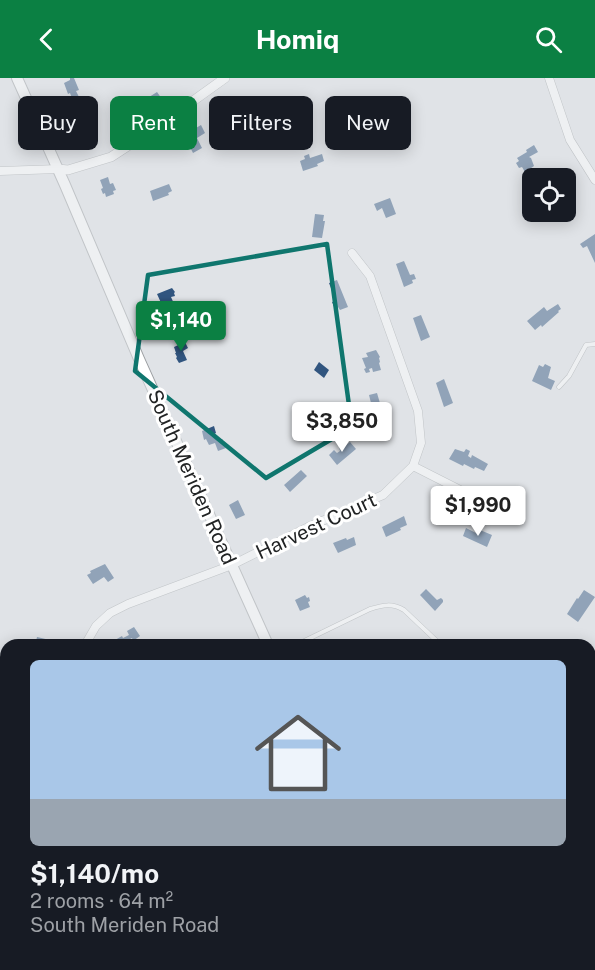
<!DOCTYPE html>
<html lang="en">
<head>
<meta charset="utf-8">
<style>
	:root { --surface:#171b24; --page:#20242c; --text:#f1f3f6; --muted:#9ea1a6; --line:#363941; --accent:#0b8043 }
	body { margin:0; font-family:"Public Sans",sans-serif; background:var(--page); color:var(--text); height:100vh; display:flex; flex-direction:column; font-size:22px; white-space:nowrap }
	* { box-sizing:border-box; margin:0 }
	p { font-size:20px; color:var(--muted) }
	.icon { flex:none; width:33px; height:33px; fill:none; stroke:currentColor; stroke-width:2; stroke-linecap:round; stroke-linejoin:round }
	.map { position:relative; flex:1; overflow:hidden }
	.drawer { position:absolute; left:0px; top:561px; width:596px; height:332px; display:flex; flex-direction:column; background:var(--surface); border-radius:18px 18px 0 0; box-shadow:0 3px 15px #0003 }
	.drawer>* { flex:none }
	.guide { position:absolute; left:18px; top:18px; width:560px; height:54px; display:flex; gap:12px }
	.buttons { position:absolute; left:522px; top:90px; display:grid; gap:12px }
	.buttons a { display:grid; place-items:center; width:54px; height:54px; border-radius:9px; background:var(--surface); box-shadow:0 3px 15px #0003; font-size:30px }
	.price { position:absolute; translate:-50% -51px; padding:0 14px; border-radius:6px; background:#fff; color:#222; font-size:20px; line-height:39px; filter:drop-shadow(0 2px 3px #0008) }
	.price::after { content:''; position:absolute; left:50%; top:36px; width:18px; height:14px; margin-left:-9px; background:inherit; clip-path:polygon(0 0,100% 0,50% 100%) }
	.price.selected { background:var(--accent); color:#fff }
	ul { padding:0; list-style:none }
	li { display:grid; align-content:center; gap:12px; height:318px; padding:0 30px }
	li+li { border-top:2px solid var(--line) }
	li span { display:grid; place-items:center; height:186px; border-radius:9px; color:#555 }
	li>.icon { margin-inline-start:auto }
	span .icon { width:108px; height:108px; fill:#fffc; stroke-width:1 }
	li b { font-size:26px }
	.tag { padding:0 21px; border-radius:9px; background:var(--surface); box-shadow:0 3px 15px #0003; font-size:21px; line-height:54px }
	.tag.selected { background:var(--accent); color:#fff }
	header { display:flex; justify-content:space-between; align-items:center; height:78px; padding:0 30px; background:var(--accent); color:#fff; font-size:27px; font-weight:700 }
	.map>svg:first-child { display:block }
</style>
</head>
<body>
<header><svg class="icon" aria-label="back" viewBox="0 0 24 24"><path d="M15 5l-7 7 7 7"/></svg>Homiq<svg class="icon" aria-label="search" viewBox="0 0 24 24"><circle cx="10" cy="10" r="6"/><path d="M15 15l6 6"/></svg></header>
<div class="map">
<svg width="595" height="892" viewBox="0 0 595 892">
	<rect width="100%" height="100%" fill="#e0e3e7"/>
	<path fill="#31557f" d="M 70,0 L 74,0 L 79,12 L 76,13 L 80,21 L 73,23 L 70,15 L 68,16 L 64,5 L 70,2 Z
		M 157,14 L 162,21 L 150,28 L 151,29 L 140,37 L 135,28 L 143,23 L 142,22 L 145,20 L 146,21 Z
		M 73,33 L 79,46 L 70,50 L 64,38 Z
		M 386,45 L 388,51 L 392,49 L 394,55 L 390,56 L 393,67 L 386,70 L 383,62 L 381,63 L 376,48 Z
		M 201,47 L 205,55 L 197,60 L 202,70 L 193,75 L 184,57 Z
		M 534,67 L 538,74 L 529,79 L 531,80 L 534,88 L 525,94 L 522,89 L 519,90 L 516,85 L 519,83 L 517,80 L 527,74 L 526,72 Z
		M 309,76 L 310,80 L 322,76 L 324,83 L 317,86 L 318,88 L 303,93 L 300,83 L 305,81 L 304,78 Z
		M 108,99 L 110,106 L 113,105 L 116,112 L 113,113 L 114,116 L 106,119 L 105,115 L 103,116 L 101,111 L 103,110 L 100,102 Z
		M 169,106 L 172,113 L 168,115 L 169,117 L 153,123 L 150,113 Z
		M 390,120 L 396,136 L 386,140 L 382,130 L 377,133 L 374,126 Z
		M 315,136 L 324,137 L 323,143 L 325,143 L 322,160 L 312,159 Z
		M 595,156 L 595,185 L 587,168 L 583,170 L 580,166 Z
		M 404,183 L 410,197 L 414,196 L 416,201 L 412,202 L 413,205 L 404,209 L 396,186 Z
		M 337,202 L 348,229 L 340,232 L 338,229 L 335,231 L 332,224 L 336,223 L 329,205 Z
		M 172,210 L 175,214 L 174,215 L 175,218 L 171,219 L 175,228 L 166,232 L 163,226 L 162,227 L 157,216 Z
		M 558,226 L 561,231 L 558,233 L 559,234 L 542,249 L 541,247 L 535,252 L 527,243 L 544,229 L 547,233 Z
		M 421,237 L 430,259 L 421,263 L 413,240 Z
		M 185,264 L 188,270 L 183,273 L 187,282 L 179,285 L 176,280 L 177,279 L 175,275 L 176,275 L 174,269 Z
		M 376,272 L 380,279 L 379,280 L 380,284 L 379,285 L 381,292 L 373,294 L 372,290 L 369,291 L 370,294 L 366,295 L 364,291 L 366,290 L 362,280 L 368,279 L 366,275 Z
		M 319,284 L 329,292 L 324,300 L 314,292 Z
		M 545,286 L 551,289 L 548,300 L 555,303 L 551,312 L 532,303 L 539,287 L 543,289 Z
		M 444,301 L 453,325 L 444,329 L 436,305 Z
		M 377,315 L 384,339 L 369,343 L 368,338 L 372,336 L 369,326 L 371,325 L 369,317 Z
		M 214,348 L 216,355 L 214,356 L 215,359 L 217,358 L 219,362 L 222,361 L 226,370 L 218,373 L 215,365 L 209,367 L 206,361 L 204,362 L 202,353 Z
		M 350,364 L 356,371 L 337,387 L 329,377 L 334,372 L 337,375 L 340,373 L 339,369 L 341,367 L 345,368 Z
		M 455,371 L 464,374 L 466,371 L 470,373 L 468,378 L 471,380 L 472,377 L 488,386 L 484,393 L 475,389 L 474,391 L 464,386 L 463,388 L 449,381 Z
		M 301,392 L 307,398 L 290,414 L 284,407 Z
		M 238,422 L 245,437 L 236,441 L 229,427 Z
		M 404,438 L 407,447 L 400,450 L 401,452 L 386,459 L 382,449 Z
		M 466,450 L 478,456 L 480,452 L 492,457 L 487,469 L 463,458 Z
		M 354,459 L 356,467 L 338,475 L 333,465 L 346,460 L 347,462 Z
		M 105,486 L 114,500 L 108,504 L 104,499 L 93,506 L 87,497 L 91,495 L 90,493 Z
		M 426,511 L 437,522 L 441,520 L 443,522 L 443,524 L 435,533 L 420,517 Z
		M 584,512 L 595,519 L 578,544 L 567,536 L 577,520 L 578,521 Z
		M 305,517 L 307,520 L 309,519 L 310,523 L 308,524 L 310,529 L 300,533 L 295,522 Z
		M 134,549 L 140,558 L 133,563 L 132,560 L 128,562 L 131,567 L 113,567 L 116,565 L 115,562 L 122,558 L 123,560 L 129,557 L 127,553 Z
		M 37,559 L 54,563 L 53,567 L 35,567 Z"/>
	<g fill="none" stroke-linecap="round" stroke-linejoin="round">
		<g stroke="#9c9fa2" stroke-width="5">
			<path id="service" d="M 559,309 L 569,298 L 586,267 L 595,266
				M 296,567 L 370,531 C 383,527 392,525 404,532 L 441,567
				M 590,644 L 595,648
				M 256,886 L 259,892"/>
		</g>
		<g stroke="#9c9fa2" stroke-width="9">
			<path id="minor" d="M 549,0 L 570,62 L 595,102
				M 0,93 L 58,91
				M 413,388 L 476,420 L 500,426
				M 85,567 L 96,548 L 110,535 L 128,526 L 232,487 L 308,449 L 383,417 L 413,388 L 421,365 L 418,333 L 370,198 L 352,175
				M 590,877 L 595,874
				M 17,892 L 18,886
				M 559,892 L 570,886"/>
		</g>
		<g stroke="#9c9fa2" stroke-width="10">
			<path id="tertiary" d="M 58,91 L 68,92 L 111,79 L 154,51 L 225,0"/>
		</g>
		<g stroke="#9c9fa2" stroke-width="12">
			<path id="secondary" d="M 17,0 L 65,107 L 139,281 L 268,567
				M 391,886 L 393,892"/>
		</g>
		<use href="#service" stroke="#fff" stroke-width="4"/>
		<use href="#minor" stroke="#fff" stroke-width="8"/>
		<use href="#tertiary" stroke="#fff" stroke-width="9"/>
		<use href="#secondary" stroke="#fff" stroke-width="10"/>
	</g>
	<path d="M0 0H595V892H0ZM 327,166 L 352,349 L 266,400 L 135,293 L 148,197 Z" fill="#e0e3e7" fill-opacity=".55" fill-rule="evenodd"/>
	<path fill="none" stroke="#0f766e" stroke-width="4.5" stroke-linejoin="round" d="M 327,166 L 352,349 L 266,400 L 135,293 L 148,197 Z"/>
	<g text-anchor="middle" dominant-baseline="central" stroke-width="6" stroke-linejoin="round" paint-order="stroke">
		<g font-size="20" fill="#212324" stroke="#fff">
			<text transform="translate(192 399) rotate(66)">South Meriden Road</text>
			<text transform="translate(316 448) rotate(-25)">Harvest Court</text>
		</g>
	</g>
</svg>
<div class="buttons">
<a><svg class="icon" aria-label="locate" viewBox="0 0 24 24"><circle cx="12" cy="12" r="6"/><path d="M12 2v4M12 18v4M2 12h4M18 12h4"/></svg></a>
</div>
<b class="price selected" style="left:181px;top:274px">$1,140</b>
<b class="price" style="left:342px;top:375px">$3,850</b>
<b class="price" style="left:478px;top:459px">$1,990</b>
<div class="guide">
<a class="tag">Buy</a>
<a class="tag selected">Rent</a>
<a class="tag">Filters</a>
<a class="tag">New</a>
</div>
<section class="drawer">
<ul>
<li><span style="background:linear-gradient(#a9c7e8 75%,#9aa5b1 0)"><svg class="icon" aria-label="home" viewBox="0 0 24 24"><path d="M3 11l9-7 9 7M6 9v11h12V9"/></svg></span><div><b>$1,140/mo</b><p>2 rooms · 64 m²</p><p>South Meriden Road</p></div></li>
</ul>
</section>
</div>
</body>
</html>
